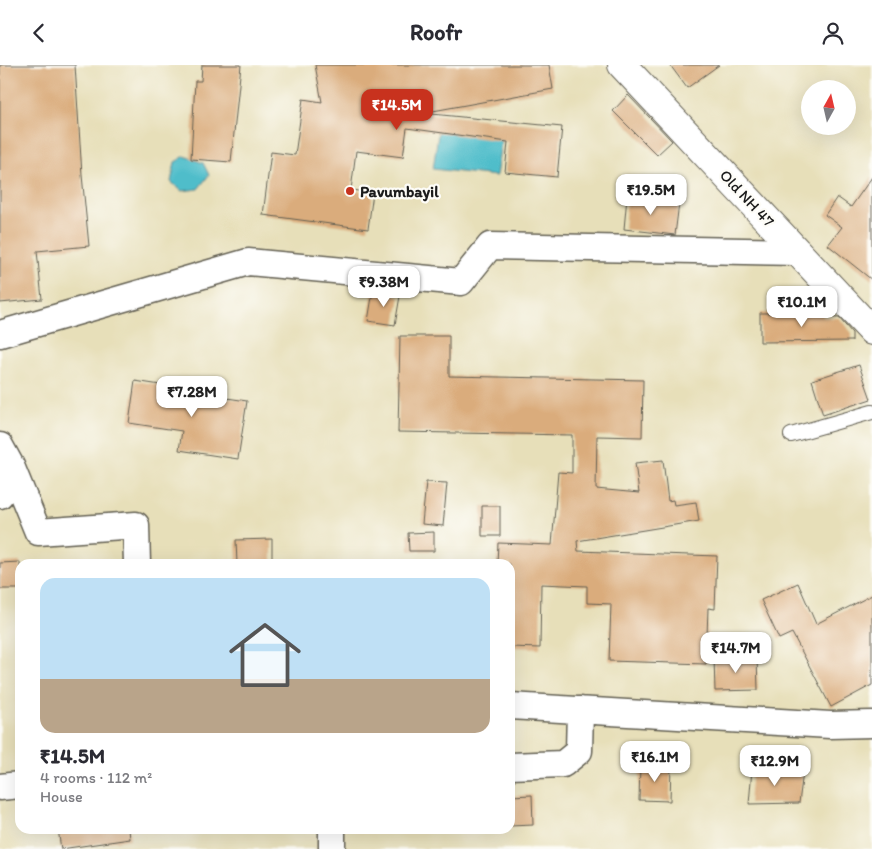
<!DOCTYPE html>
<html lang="en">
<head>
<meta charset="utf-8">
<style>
	:root { --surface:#fff; --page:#f2f2f3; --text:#2b2b33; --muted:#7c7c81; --line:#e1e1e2; --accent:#c8321e }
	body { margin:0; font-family:Itim,sans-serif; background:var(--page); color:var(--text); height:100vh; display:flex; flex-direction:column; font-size:19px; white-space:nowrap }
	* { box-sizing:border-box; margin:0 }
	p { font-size:16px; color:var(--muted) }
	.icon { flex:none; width:28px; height:28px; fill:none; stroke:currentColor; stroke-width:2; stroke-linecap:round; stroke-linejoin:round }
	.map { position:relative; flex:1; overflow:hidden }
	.drawer { position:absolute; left:15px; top:494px; width:500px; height:275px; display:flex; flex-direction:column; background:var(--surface); border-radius:15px; box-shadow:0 5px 20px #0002 }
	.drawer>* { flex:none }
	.needle { width:32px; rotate:8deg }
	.buttons { position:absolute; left:801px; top:15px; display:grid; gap:10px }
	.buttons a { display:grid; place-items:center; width:55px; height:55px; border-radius:50%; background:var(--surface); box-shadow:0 5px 20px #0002; font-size:25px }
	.price { position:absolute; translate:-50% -42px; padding:0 11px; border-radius:10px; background:#fff; color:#222; font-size:16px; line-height:32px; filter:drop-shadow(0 1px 2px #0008) }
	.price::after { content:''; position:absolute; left:50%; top:30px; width:15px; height:11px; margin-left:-8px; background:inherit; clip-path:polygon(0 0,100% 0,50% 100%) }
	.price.active { background:var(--accent); color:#fff }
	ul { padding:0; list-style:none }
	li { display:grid; align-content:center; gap:10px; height:265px; padding:0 25px }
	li+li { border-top:1px solid var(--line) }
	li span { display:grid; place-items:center; height:155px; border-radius:15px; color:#555 }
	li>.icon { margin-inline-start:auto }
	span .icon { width:90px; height:90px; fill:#fffc; stroke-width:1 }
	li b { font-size:21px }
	header { display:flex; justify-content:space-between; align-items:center; height:65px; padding:0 25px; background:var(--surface); font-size:22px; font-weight:800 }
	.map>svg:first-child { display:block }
</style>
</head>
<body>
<header><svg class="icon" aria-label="back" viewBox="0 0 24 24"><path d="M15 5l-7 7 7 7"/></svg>Roofr<svg class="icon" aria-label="person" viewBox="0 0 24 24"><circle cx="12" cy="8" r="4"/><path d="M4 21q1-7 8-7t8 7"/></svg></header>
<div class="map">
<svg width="872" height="784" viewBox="0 0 872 784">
	<rect width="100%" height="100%" fill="#fdfcf7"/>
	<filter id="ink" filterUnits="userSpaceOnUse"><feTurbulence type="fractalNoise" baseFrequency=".02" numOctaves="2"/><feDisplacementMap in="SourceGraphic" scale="10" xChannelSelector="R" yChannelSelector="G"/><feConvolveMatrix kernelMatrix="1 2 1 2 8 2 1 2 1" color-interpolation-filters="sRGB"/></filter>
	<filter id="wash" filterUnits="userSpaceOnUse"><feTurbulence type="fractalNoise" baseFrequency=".0096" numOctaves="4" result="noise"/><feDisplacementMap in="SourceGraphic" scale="20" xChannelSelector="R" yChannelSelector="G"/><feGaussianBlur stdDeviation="1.12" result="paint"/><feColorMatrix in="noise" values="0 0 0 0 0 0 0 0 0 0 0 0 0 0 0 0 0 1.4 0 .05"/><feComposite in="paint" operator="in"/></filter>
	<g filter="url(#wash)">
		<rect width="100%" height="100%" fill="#e7dfb9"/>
		<path fill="#50bdca" stroke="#366c73" d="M 440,56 L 503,63 L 496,111 L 433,104 Z
			M 185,91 L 203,98 L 209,110 L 198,124 L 182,126 L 171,117 L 175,97 Z"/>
		<g id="blocks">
			<path fill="#daac7b" d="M 0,0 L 75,0 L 82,110 L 89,181 L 37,186 L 42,234 L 0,238 Z
				M 202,0 L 241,0 L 231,97 L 191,94 L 195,16 L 201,16 Z
				M 315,0 L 549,0 L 553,24 L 422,48 L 562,62 L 557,112 L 505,107 L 508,77 L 407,63 L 403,92 L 356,86 L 351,125 L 373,128 L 368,164 L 263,150 L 271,87 L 295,90 L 303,34 L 322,37 Z
				M 670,0 L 719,0 L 687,23 Z
				M 628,30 L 672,76 L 657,90 L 613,46 Z
				M 872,112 L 872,215 L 828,180 L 842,162 L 825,150 L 837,132 L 851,142 Z
				M 627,132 L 679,138 L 675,170 L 624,164 Z
				M 373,226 L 400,231 L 395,260 L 368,256 Z
				M 760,248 L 823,248 L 823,252 L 839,253 L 852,268 L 852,276 L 760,277 Z
				M 400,271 L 449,271 L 449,311 L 643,315 L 642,372 L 597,371 L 596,424 L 639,428 L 635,398 L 663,395 L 668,436 L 673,435 L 674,440 L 696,437 L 699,456 L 577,476 L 578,486 L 717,491 L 715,544 L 708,543 L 706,599 L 609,596 L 611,539 L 587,538 L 587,521 L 541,519 L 540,583 L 510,582 L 510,499 L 497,499 L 498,478 L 552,480 L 558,407 L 572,408 L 572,370 L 398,367 Z
				M 859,300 L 871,334 L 823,350 L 812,315 Z
				M 135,316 L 167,321 L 167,324 L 247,336 L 238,394 L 179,385 L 182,366 L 129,358 Z
				M 426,417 L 447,418 L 443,461 L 422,459 Z
				M 482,441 L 500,441 L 500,471 L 482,471 Z
				M 434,467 L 434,486 L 409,486 L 408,468 Z
				M 272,474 L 272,499 L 237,499 L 236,475 Z
				M 20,497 L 20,524 L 0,524 L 0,498 Z
				M 798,518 L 816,559 L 872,530 L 872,620 L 831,642 L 792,568 L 779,574 L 761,535 Z
				M 757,592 L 758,625 L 715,626 L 714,593 Z
				M 640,699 L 671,700 L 670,736 L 639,735 Z
				M 752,704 L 803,707 L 799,738 L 749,739 Z
				M 532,730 L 533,760 L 510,761 L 510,731 Z
				M 58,764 L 129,764 L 130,774 L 61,784 Z"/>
		</g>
	</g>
	<g filter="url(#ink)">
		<use href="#blocks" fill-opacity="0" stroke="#636053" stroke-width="1"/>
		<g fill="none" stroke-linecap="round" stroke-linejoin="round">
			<g stroke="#636053" stroke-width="16">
				<path id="service" d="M 791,370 L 872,347"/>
			</g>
			<g stroke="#636053" stroke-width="29">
				<path id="minor" d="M 0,269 L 248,197 L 461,217 L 490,181 L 798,187
					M 0,381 L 11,401 L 0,430
					M 11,401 L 38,467 L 136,460 L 137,499
					M 510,641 L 830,660 L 872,659
					M 510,701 L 563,699 L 579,686 L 580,645
					M 0,722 L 20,720
					M 332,764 L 332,784"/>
			</g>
			<g stroke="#636053" stroke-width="30">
				<path id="primary" d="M 622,0 L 872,266"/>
			</g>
			<use href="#service" stroke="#fff" stroke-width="14"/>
			<use href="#minor" stroke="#fff" stroke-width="26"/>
			<use href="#primary" stroke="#fff" stroke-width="28"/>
		</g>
	</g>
	<circle fill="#c8321e" stroke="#fdfcf7" stroke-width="2" cx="350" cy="126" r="5"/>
	<g text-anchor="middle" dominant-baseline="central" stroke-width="4.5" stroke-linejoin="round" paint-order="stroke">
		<g font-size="16" font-weight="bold" fill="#1c1c1c" stroke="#fdfcf7" text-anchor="start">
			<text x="360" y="126">Pavumbayil</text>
		</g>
		<g font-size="16" fill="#1c1c1c" stroke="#fdfcf7">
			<text transform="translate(747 133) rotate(47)">Old NH 47</text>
		</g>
	</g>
</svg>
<div class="buttons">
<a><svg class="needle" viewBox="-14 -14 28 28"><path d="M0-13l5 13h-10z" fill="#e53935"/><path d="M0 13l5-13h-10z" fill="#7c7c81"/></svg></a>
</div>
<b class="price active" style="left:397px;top:66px">₹14.5M</b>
<b class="price" style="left:651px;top:151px">₹19.5M</b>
<b class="price" style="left:384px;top:243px">₹9.38M</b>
<b class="price" style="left:802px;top:263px">₹10.1M</b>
<b class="price" style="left:192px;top:353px">₹7.28M</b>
<b class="price" style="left:736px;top:609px">₹14.7M</b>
<b class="price" style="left:655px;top:718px">₹16.1M</b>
<b class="price" style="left:775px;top:722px">₹12.9M</b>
<section class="drawer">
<ul>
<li><span style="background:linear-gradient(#bfe0f5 65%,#b9a48a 0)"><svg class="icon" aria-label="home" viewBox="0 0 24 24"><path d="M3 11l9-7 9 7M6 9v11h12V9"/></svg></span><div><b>₹14.5M</b><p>4 rooms · 112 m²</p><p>House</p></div></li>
</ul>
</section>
</div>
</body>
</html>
